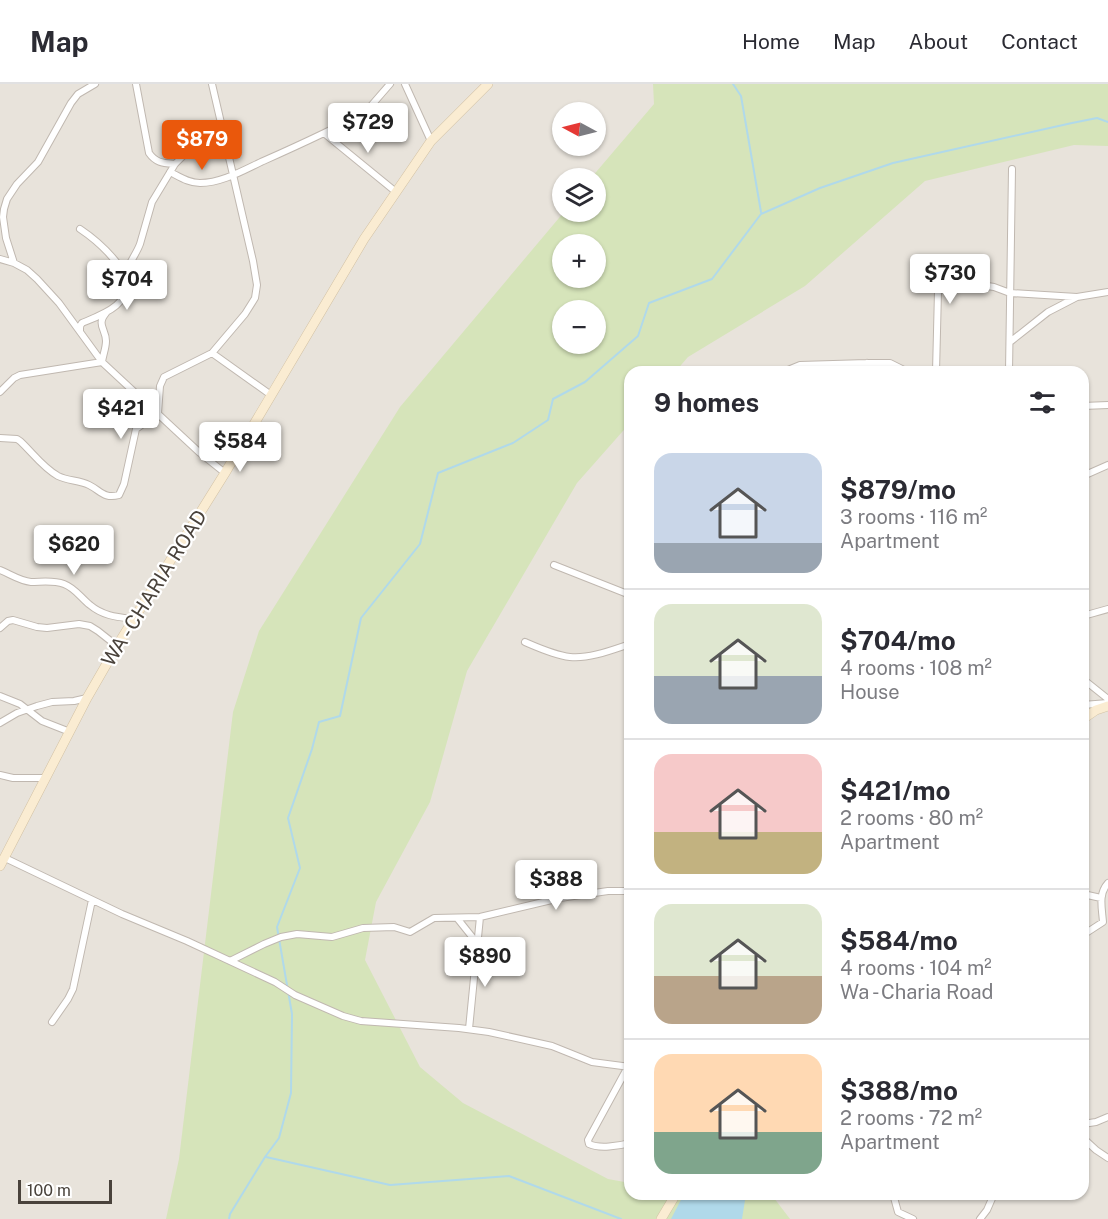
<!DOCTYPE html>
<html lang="en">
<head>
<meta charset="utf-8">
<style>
	:root { --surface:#fff; --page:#f2f2f3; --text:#2b2b33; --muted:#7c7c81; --line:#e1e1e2; --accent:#ea580c }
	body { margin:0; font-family:"Public Sans",sans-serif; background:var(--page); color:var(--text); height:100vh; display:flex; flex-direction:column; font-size:22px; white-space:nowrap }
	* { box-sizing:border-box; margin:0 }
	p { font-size:20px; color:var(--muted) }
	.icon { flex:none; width:33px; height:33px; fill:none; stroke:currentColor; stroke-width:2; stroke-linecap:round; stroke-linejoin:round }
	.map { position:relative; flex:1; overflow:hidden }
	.details { position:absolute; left:624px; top:282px; width:465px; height:834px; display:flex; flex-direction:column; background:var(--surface); border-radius:18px; box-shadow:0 2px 4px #0004 }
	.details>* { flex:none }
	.needle { width:39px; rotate:277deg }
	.tools { position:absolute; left:552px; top:18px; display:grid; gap:12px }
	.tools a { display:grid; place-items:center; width:54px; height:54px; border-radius:50%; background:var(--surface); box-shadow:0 2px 4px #0004; font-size:30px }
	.scale { position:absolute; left:18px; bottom:15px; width:94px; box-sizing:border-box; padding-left:6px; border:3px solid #49423b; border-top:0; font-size:16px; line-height:21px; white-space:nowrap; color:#49423b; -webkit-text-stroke:4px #fff; paint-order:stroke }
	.price { position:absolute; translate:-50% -51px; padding:0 14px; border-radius:6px; background:#fff; color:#222; font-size:20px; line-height:39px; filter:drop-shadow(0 2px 3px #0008) }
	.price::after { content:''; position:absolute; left:50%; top:36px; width:18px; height:14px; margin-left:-9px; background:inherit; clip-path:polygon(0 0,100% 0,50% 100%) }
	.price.active { background:var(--accent); color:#fff }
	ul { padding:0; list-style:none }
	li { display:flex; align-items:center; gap:18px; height:150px; padding:0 30px }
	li+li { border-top:2px solid var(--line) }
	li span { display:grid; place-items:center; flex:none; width:168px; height:120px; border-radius:18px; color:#555 }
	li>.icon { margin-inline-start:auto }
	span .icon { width:72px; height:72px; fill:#fffc; stroke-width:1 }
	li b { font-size:26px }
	h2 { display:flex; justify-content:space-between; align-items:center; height:72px; padding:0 30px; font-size:26px }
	header { display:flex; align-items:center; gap:36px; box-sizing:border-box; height:84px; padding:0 30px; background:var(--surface); border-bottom:2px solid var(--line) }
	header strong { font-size:28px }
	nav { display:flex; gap:33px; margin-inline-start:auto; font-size:21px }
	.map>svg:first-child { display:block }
</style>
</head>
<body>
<header>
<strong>Map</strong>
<nav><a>Home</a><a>Map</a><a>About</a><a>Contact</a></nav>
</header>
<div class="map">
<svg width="1108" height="1135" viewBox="0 0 1108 1135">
	<rect width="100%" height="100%" fill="#f5f2ed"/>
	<path fill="#e8e3db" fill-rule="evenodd" d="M 0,0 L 1108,0 L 1108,1135 L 0,1135 ZM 562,28 L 596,28 L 596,62 L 562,62 ZM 562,94 L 596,94 L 596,128 L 562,128 ZM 562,160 L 596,160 L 596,194 L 562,194 ZM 562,226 L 596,226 L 596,260 L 562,260 ZM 630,288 L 1083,288 L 1083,1110 L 630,1110 Z"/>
	<path fill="#d6e4ba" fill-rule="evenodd" d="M 653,0 L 1108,0 L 1108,62 L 1074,61 L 925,97 L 805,202 L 688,273 L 675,288 L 630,288 L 630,339 L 577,399 L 467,587 L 430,718 L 376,818 L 365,876 L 420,983 L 463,1019 L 608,1095 L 630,1099 L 630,1110 L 771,1110 L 790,1135 L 166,1135 L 179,1075 L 233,628 L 259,547 L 400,323 L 564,128 L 596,128 L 596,94 L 591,94 L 654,20 ZM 562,160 L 596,160 L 596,194 L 562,194 ZM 562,226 L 596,226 L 596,260 L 562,260 Z"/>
	<path fill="#b0d9ea" d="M 684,1110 L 746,1110 L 742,1135 L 671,1135 Z"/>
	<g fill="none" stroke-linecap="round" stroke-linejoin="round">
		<path stroke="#b0d9ea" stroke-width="2" d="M 733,0 L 741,12 L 761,128
			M 266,1073 L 390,1101 L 509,1092 L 621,1135
			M 229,1135 L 230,1130 L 265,1073 L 279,1054 L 291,1009 L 292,930 L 277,843 L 300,784 L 288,734 L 312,665 L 319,638 L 340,632 L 361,534 L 420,460 L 438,389 L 513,359 L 548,336 L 553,315 L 585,298 L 638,252 L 649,219 L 712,195 L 761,130 L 820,104 L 893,79 L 1072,39 L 1097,34 L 1108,38"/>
		<g stroke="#c0b8b0" stroke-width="8">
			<path id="street" d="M 136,0 L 149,69 C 156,79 163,79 175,80
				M 405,0 L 431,57
				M 325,50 L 396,108
				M 170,88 C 180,93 189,99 200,99 C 221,99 242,87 261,78 C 297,62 331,47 365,28 L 370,23 L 390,0
				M 80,145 C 98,157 114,173 126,191 C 128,179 136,171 140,160 L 152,118 L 175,80 L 184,71 L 197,64 L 225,54
				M 0,175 L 14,179 L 27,186 L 37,195 L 59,219 L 102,278 L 200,369 L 225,389
				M 14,179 L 6,154 L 3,133 L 4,125 L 7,115 L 17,100 L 38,78 L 71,19 L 78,10 L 95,0
				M 80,247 L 80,242 L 82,239 C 104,230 133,220 126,191
				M 1010,258 L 1048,228 L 1077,213 L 1108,208
				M 212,269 L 271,311
				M 783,288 L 800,281 L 867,279 L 890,279 L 908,288
				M 859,288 L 867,279
				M 936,288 L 938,207 L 940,202 L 946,199 L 981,201 L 994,203 L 1010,209 L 1077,213
				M 1009,288 L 1012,85
				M 0,308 L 14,294 L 20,291 L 102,278 C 103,271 106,264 106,257 C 106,245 96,241 106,229
				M 1083,322 L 1108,321
				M 0,354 L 17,355 L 20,357 C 32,368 43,384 58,392 C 68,397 79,396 89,401 C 101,407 104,415 119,411 L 124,400 L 136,345 L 158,329 L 160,302 L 164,293 L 212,269 L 245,230 L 255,214 L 257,201 L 253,177 L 212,0
				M 1083,392 L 1108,381
				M 554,481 L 630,511
				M 0,486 C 10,490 20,497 31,498 C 42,498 53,496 64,500 C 75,504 81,514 90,521 C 103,532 117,533 134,535
				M 1083,532 L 1108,525
				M 0,544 L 8,537 L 13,536 L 37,543 L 47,544 L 79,540 L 90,542 L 98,547 L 117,562
				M 525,558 C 539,564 554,571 570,573 C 589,575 612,566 630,560
				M 1083,595 L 1108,615
				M 0,612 L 20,620 L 42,637 L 70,648
				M 1083,621 L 1108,619
				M 0,639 L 17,629 L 37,622 L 52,618 L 74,617 L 87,614
				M 0,691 L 13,694 L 46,694
				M 5,774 L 122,830 L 187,857 L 275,898 L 295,911 L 343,932 L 361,937 L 459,944 L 489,948 L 552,962 L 592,978 L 630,983
				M 1083,810 L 1101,814
				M 457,834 L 477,859
				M 1083,851 L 1103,838 C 1102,824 1098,810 1108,799
				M 230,877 L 264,860 L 281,853 L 297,850 L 332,853 L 363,844 L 394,843 L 410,848 L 434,834 L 480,833 L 560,814 L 608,807 L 630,807
				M 52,938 L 68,915 L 73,905 L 92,816
				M 469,945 L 480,833
				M 630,979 L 588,1056 L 589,1060 C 599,1065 619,1062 630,1059
				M 1083,1040 L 1096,1038 L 1108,1033
				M 1083,1054 L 1096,1066 L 1108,1074
				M 893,1110 L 898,1128 L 913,1135
				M 980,1135 L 987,1126 L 994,1110"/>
		</g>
		<g stroke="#d2c1a3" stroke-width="10">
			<path id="secondary" d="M 1083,635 L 1096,626 L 1108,622
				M 0,782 L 87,614 L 117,562 L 225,389 L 364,155 L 431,57 L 488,0
				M 661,1135 L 676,1110"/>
		</g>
		<use href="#street" stroke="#fff" stroke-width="6"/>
		<use href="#secondary" stroke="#faecd2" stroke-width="9"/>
	</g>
	<g text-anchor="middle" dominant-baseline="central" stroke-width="4.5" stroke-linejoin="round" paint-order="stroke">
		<g font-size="20" fill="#49423b" stroke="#fff">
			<text transform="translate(154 504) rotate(-58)">WA - CHARIA ROAD</text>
		</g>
	</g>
</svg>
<div class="tools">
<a><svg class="needle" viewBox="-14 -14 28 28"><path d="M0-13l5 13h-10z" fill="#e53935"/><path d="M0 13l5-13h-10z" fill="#7c7c81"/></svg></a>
<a><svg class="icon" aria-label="layers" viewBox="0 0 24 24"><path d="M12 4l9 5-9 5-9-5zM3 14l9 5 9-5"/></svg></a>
<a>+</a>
<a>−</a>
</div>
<div class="scale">100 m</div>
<b class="price" style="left:368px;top:70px">$729</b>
<b class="price active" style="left:202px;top:87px">$879</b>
<b class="price" style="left:950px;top:221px">$730</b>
<b class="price" style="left:127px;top:227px">$704</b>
<b class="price" style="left:121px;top:356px">$421</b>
<b class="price" style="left:240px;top:389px">$584</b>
<b class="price" style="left:74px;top:492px">$620</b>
<b class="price" style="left:556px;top:827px">$388</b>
<b class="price" style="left:485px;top:904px">$890</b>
<section class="details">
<h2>9 homes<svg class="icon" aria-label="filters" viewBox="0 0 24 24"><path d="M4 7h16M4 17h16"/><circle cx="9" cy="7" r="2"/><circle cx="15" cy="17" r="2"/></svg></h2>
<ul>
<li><span style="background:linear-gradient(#c9d6e8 75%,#9aa5b1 0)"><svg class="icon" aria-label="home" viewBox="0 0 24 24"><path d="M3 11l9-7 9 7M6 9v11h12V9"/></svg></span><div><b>$879/mo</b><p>3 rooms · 116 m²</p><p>Apartment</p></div></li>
<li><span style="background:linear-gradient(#dfe7d0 60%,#9aa5b1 0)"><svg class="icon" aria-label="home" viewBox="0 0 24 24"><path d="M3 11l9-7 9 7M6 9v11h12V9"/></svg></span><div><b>$704/mo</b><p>4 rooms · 108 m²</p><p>House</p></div></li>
<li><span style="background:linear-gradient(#f6c9c9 65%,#c2b280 0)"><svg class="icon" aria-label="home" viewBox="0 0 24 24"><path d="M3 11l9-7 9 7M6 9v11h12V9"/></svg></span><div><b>$421/mo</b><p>2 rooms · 80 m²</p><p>Apartment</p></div></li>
<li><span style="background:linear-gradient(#dfe7d0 60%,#b9a48a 0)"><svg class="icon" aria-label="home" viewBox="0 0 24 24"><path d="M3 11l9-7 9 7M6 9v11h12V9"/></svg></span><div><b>$584/mo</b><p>4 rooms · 104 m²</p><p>Wa - Charia Road</p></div></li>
<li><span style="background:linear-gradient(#ffd9b3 65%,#7fa58c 0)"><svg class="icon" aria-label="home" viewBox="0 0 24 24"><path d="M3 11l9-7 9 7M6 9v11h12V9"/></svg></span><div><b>$388/mo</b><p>2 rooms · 72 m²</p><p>Apartment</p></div></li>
</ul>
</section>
</div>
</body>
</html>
